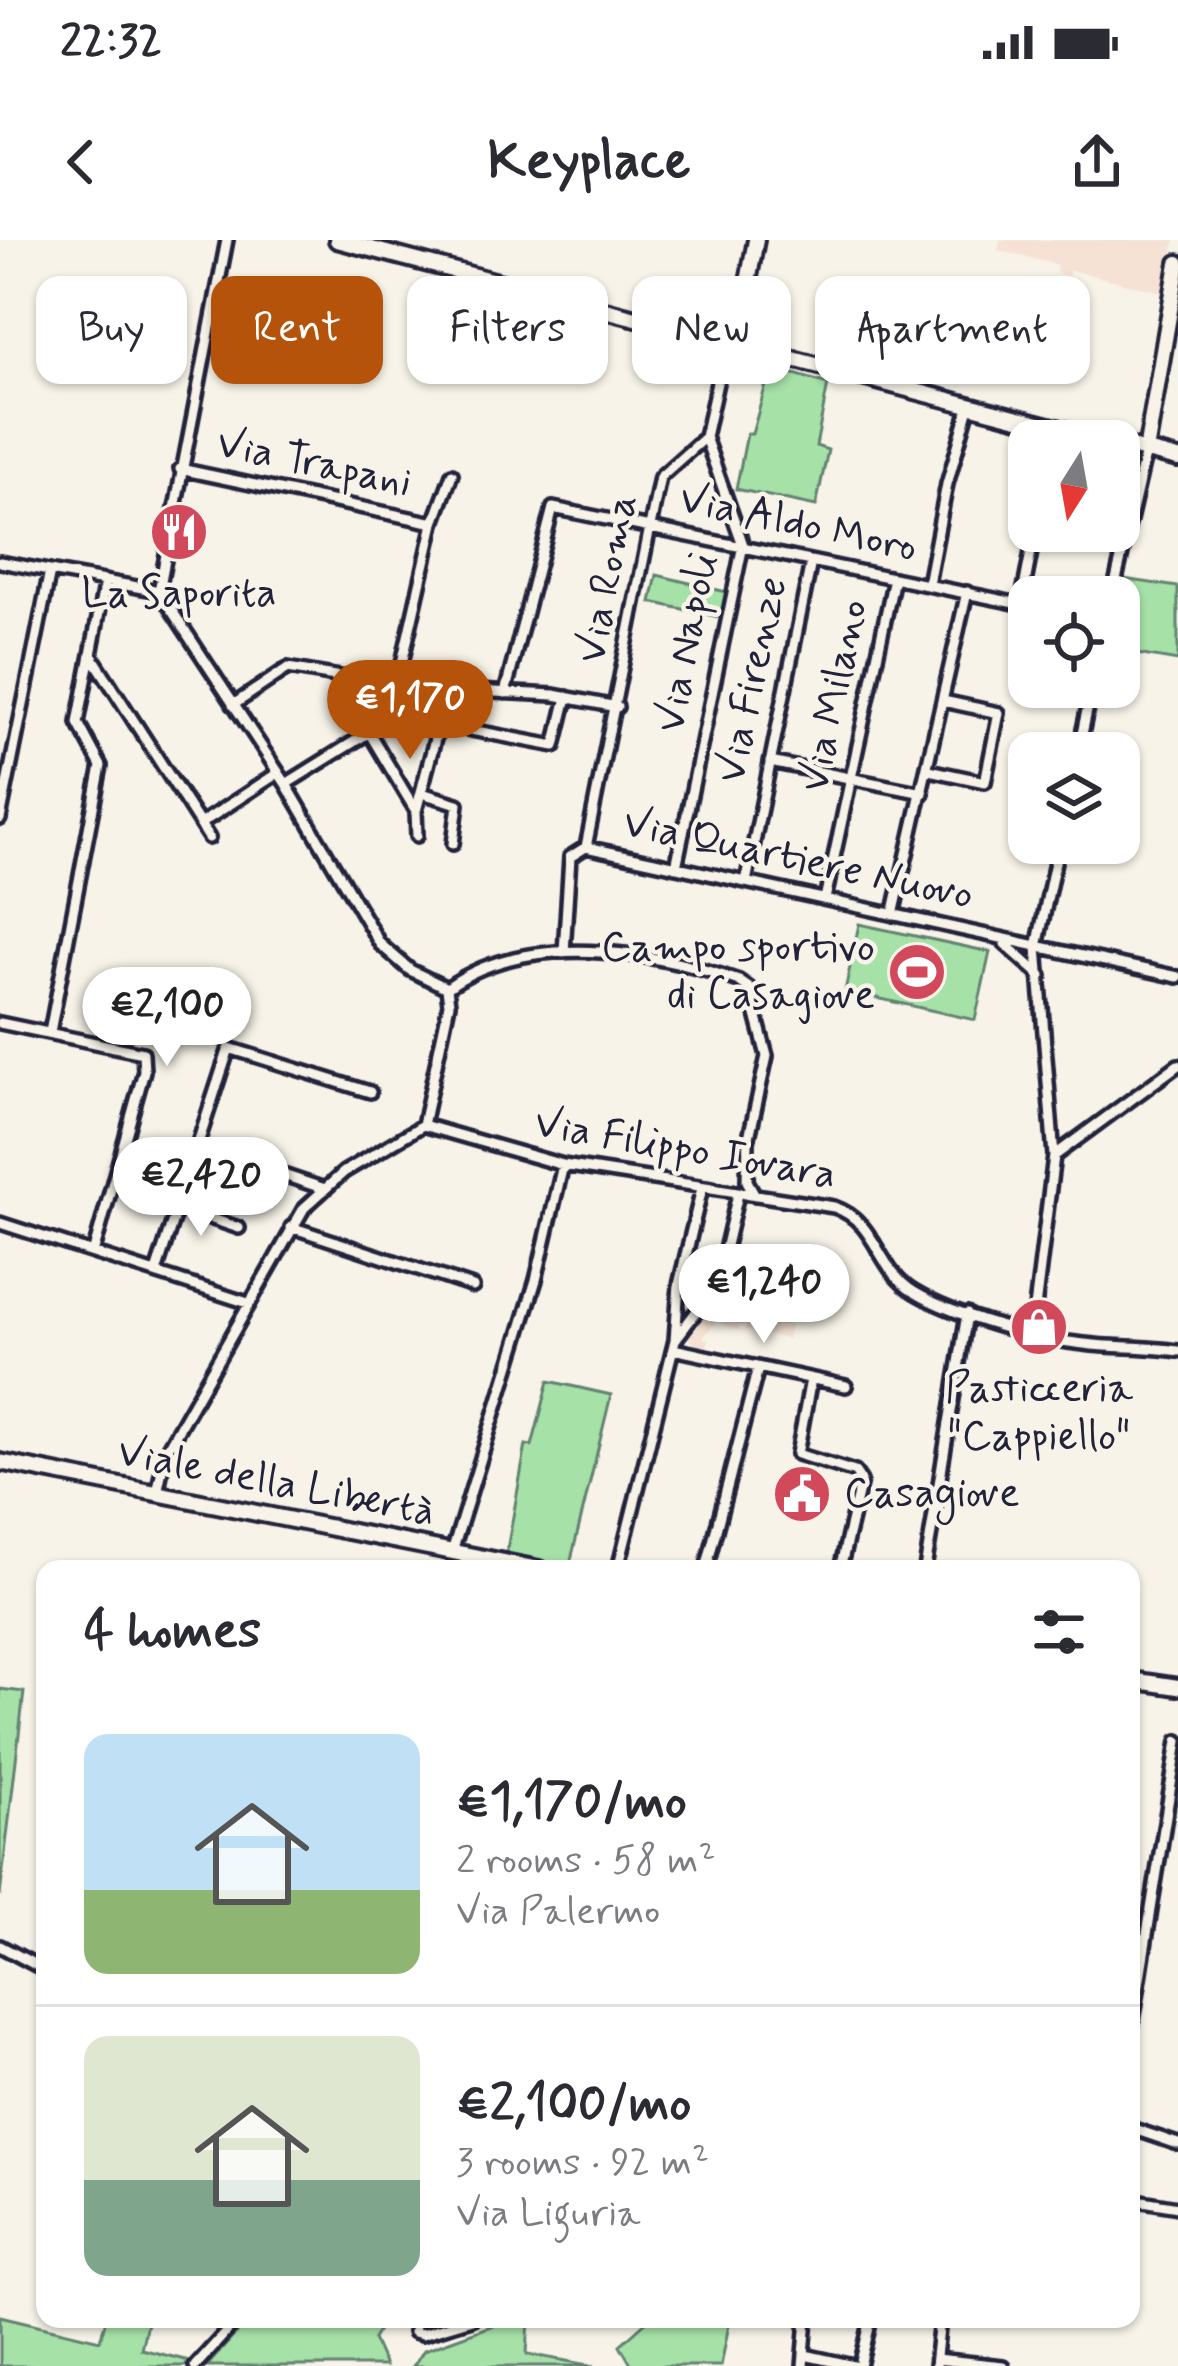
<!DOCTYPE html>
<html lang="en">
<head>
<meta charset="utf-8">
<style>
	:root { --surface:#fff; --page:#f2f2f3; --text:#2b2b33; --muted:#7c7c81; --line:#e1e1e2; --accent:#b45309 }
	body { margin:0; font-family:Mynerve,sans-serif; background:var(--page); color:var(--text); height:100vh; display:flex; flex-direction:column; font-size:45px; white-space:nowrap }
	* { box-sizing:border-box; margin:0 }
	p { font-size:39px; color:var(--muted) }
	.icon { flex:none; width:66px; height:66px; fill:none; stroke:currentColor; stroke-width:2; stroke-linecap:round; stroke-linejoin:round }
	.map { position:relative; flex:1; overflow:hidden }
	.panel { position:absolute; left:36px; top:1320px; width:1104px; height:768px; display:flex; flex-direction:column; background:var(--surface); border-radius:24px; box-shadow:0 3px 9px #0004 }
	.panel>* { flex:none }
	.guide { position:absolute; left:36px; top:36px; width:1107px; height:108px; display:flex; gap:24px }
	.needle { width:78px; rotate:191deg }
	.tools { position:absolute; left:1008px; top:180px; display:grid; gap:24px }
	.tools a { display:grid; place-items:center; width:132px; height:132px; border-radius:24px; background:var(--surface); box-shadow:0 3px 9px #0004; font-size:60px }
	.price { position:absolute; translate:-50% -102px; padding:0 27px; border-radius:42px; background:#fff; color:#222; font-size:39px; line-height:78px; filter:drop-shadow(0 3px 6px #0008) }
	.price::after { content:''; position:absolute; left:50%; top:72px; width:36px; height:27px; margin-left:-18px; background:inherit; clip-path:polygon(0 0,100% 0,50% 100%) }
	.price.current { background:var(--accent); color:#fff }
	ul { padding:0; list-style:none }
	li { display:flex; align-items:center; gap:36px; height:300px; padding:0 48px }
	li+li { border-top:3px solid var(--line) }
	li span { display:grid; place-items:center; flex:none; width:336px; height:240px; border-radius:24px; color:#555 }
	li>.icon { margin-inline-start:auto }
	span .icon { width:144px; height:144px; fill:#fffc; stroke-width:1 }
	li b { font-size:51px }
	h2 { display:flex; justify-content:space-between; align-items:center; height:144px; padding:0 48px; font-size:51px }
	.pill { padding:0 42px; border-radius:24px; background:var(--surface); box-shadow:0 3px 9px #0004; font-size:42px; line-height:108px }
	.pill.current { background:var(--accent); color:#fff }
	.status { display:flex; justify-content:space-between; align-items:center; height:84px; padding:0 60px; background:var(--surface); direction:ltr }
	.status svg { height:33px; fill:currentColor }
	header { display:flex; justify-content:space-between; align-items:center; height:156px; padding:0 48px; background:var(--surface); font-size:54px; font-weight:800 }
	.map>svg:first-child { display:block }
</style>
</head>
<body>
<div class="status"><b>22:32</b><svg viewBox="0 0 49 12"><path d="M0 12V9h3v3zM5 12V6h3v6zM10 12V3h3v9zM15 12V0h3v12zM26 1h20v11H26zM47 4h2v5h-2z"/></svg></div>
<header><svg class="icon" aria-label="back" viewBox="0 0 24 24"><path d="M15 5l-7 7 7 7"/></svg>Keyplace<svg class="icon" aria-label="share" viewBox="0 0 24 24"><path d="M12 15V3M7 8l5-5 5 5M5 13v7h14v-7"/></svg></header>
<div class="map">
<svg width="1178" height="2126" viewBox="0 0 1178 2126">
	<rect width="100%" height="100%" fill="#f7f3e8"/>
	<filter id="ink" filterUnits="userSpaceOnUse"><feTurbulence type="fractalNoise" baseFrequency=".00833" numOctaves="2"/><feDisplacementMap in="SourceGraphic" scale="24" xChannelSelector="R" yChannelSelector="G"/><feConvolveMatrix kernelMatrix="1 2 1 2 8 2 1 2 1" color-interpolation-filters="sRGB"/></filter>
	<g filter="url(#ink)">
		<path fill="#f5e2d4" d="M 1000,0 L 1175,0 L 1166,53 L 1070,30 L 1068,36 L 1056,33 L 1057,25 L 998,10 Z
			M 716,1057 L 792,1078 L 787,1099 L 746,1090 L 745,1084 L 737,1090 L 722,1084 L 720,1078 L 703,1097 L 709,1100 L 706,1108 L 698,1107 L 685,1095 Z"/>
		<path fill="#a6e2a8" stroke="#648272" stroke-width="3" d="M 771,127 L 828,144 L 816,206 L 828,210 L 816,266 L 736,249 L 747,194 L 752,194 Z
			M 657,335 L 726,352 L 723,378 L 651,362 Z
			M 1124,339 L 1178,347 L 1178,421 L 1119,411 Z
			M 859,684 L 990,712 L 975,780 L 845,751 Z
			M 549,1141 L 611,1155 L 569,1328 L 506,1315 L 526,1205 L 532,1206 Z
			M 0,1449 L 24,1452 L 0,1656 Z
			M 0,2076 L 100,2100 L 106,2079 L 148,2079 L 141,2109 L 189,2121 L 185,2126 L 0,2126 Z
			M 249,2079 L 385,2079 L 373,2099 L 385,2126 L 207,2126 Z
			M 510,2079 L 529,2079 L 527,2114 L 595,2126 L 413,2126 L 424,2110 Z
			M 649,2079 L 730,2079 L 721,2126 L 632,2126 L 620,2105 Z"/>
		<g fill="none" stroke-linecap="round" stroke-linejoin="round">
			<g stroke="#22223b" stroke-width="18">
				<path id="street" d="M 180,229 L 434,283
					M 0,322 L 159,351
					M 928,344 L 947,244 L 970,164
					M 159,351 L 286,544 L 380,704 L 410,730 L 447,748
					M 159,351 L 227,0
					M 1112,357 L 1146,211
					M 1021,364 L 1035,291
					M 92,416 L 209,598
					M 505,453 L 553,268 L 1029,366
					M 233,465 L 288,428 L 399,447 L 554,455 L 617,467
					M 370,494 L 416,571
					M 1078,513 L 1092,447
					M 770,522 L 923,553
					M 929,530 L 985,542 L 999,473 L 943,461
					M 286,544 L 389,480 L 434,283 L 452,234
					M 425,554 L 458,564 L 453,604
					M 0,579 L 50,331
					M 200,584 L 278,533
					M 417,596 L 416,571 L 439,484 L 555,506 L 567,457
					M 586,607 L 660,237 L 705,197 L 726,102
					M 676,627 L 743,305 L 705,197
					M 746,642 L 811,322
					M 825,659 L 894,338
					M 893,675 L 967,352
					M 1005,704 L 1041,736
					M 564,712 L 570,617 L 586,607 L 1178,737
					M 447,748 C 526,690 653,711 739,741 L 749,748 L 767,816 L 748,902 L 747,941 L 755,955
					M 0,783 L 143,813 L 144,831 L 94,1010
					M 50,792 L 101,526 L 78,483 L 105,341
					M 423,885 L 563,925 L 834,967 C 878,982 876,1029 914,1052 C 956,1077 1036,1099 1084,1104 C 1115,1108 1147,1106 1178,1111
					M 423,885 L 449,764 L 447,748
					M 197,906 L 322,948
					M 1054,916 L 1178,825
					M 702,948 L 679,1045 L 675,1100 L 717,1044 L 738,954
					M 177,967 L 239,988
					M 0,983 L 248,1063
					M 291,987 L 473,1047
					M 156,1032 L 229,808 L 370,852
					M 1032,1092 L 1054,916 L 1037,707 L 1059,603
					M 673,1109 L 846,1146
					M 811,1139 L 797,1214 L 855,1232 L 861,1241 L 840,1329
					M 157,1253 L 166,1211 L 304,968 L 344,932 L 423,885
					M 452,1312 L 536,1040 L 563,925
					M 618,1329 L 675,1100
					M 706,1329 L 758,1128
					M 925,1329 L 967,1074
					M 0,1706 L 45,1730
					M 1131,1794 L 1178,1501
					M 1131,1888 L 1178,1904
					M 1131,1959 L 1178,1967
					M 416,2079 L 414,2092 L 422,2094 L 472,2079
					M 805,2115 L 854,2126
					M 936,2119 L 1003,2126
					M 195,2126 L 238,2079
					M 803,2126 L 807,2079
					M 860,2126 L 871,2079
					M 935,2126 L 940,2079"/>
			</g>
			<g stroke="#22223b" stroke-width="22">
				<path id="secondary" d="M 337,0 L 1107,201
					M 736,104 L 756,0
					M 1119,204 L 1178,219
					M 1146,211 L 1178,23
					M 0,1222 L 539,1329
					M 1131,1440 L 1178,1447"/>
			</g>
			<use href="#street" stroke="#f7f3e8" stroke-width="9"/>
			<use href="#secondary" stroke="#f7f3e8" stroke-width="14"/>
		</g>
	</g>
	<defs>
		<g id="restaurant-disc" transform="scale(3)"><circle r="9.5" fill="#d1495b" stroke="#f7f3e8"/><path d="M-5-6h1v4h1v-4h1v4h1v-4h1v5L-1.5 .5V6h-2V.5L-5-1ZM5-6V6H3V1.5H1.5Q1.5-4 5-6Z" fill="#fff"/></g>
		<g id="stadium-disc" transform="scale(3)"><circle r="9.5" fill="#d1495b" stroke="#f7f3e8"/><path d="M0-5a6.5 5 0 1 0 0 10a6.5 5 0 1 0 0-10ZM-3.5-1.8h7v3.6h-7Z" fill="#fff"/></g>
		<g id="shop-disc" transform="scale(3)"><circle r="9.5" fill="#d1495b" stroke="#f7f3e8"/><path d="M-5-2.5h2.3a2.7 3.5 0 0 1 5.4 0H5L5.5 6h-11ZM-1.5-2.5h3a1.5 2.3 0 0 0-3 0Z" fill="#fff"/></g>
		<g id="civic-disc" transform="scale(3)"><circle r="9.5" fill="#d1495b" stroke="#f7f3e8"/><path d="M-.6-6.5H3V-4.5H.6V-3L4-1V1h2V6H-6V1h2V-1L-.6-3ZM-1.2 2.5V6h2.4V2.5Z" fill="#fff"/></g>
	</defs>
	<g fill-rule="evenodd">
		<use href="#restaurant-disc" x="179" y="292"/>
		<use href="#stadium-disc" x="917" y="732"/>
		<use href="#shop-disc" x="1039" y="1087"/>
		<use href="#civic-disc" x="802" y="1254"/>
	</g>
	<g text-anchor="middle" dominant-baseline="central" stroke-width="9" stroke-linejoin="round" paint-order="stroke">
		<g font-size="42" fill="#22223b" stroke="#f7f3e8">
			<text transform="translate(314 224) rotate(12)">Via Trapani</text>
			<text transform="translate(798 284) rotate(12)">Via Aldo Moro</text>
			<text transform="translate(608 339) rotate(-79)">Via Roma</text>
			<text transform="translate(688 403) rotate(-79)">Via Napoli</text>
			<text transform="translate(753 440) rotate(-78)">Via Firenze</text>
			<text transform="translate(835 456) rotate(-78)">Via Milano</text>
			<text transform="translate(798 620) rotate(12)">Via Quartiere Nuovo</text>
			<text transform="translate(685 910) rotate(10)">Via Filippo Iovara</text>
			<text transform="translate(276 1243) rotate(11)">Viale della Libertà</text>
		</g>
		<g font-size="42" fill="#22223b" stroke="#f7f3e8">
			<text x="179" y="354">La Saporita</text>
			<text x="875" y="708" text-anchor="end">Campo sportivo<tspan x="875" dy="48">di Casagiove</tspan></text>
			<text x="1039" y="1149">Pasticceria<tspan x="1039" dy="48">"Cappiello"</tspan></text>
			<text x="844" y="1254" text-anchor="start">Casagiove</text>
		</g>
	</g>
</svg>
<div class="tools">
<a><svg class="needle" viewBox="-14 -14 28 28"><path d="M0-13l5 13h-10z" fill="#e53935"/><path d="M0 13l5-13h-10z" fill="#7c7c81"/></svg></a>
<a><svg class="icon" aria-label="locate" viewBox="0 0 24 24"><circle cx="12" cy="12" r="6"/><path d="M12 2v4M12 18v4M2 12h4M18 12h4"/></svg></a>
<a><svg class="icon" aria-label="layers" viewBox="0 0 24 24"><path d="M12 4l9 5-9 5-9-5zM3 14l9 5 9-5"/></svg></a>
</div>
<b class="price current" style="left:410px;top:522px">€1,170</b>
<b class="price" style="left:167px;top:829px">€2,100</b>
<b class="price" style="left:201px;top:999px">€2,420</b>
<b class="price" style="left:764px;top:1106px">€1,240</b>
<div class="guide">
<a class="pill">Buy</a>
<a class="pill current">Rent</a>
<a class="pill">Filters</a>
<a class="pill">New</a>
<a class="pill">Apartment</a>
</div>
<section class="panel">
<h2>4 homes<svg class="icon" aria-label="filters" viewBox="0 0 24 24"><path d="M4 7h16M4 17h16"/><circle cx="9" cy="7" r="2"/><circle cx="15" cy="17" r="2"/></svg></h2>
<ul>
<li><span style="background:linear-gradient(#bfe0f5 65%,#8fb573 0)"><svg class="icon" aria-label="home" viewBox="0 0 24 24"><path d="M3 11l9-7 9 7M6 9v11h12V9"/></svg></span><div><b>€1,170/mo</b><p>2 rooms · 58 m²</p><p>Via Palermo</p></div></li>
<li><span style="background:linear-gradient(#dfe7d0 60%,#7fa58c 0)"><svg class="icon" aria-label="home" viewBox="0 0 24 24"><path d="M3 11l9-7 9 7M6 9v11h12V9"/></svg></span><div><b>€2,100/mo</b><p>3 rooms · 92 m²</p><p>Via Liguria</p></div></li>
</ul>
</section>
</div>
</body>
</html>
